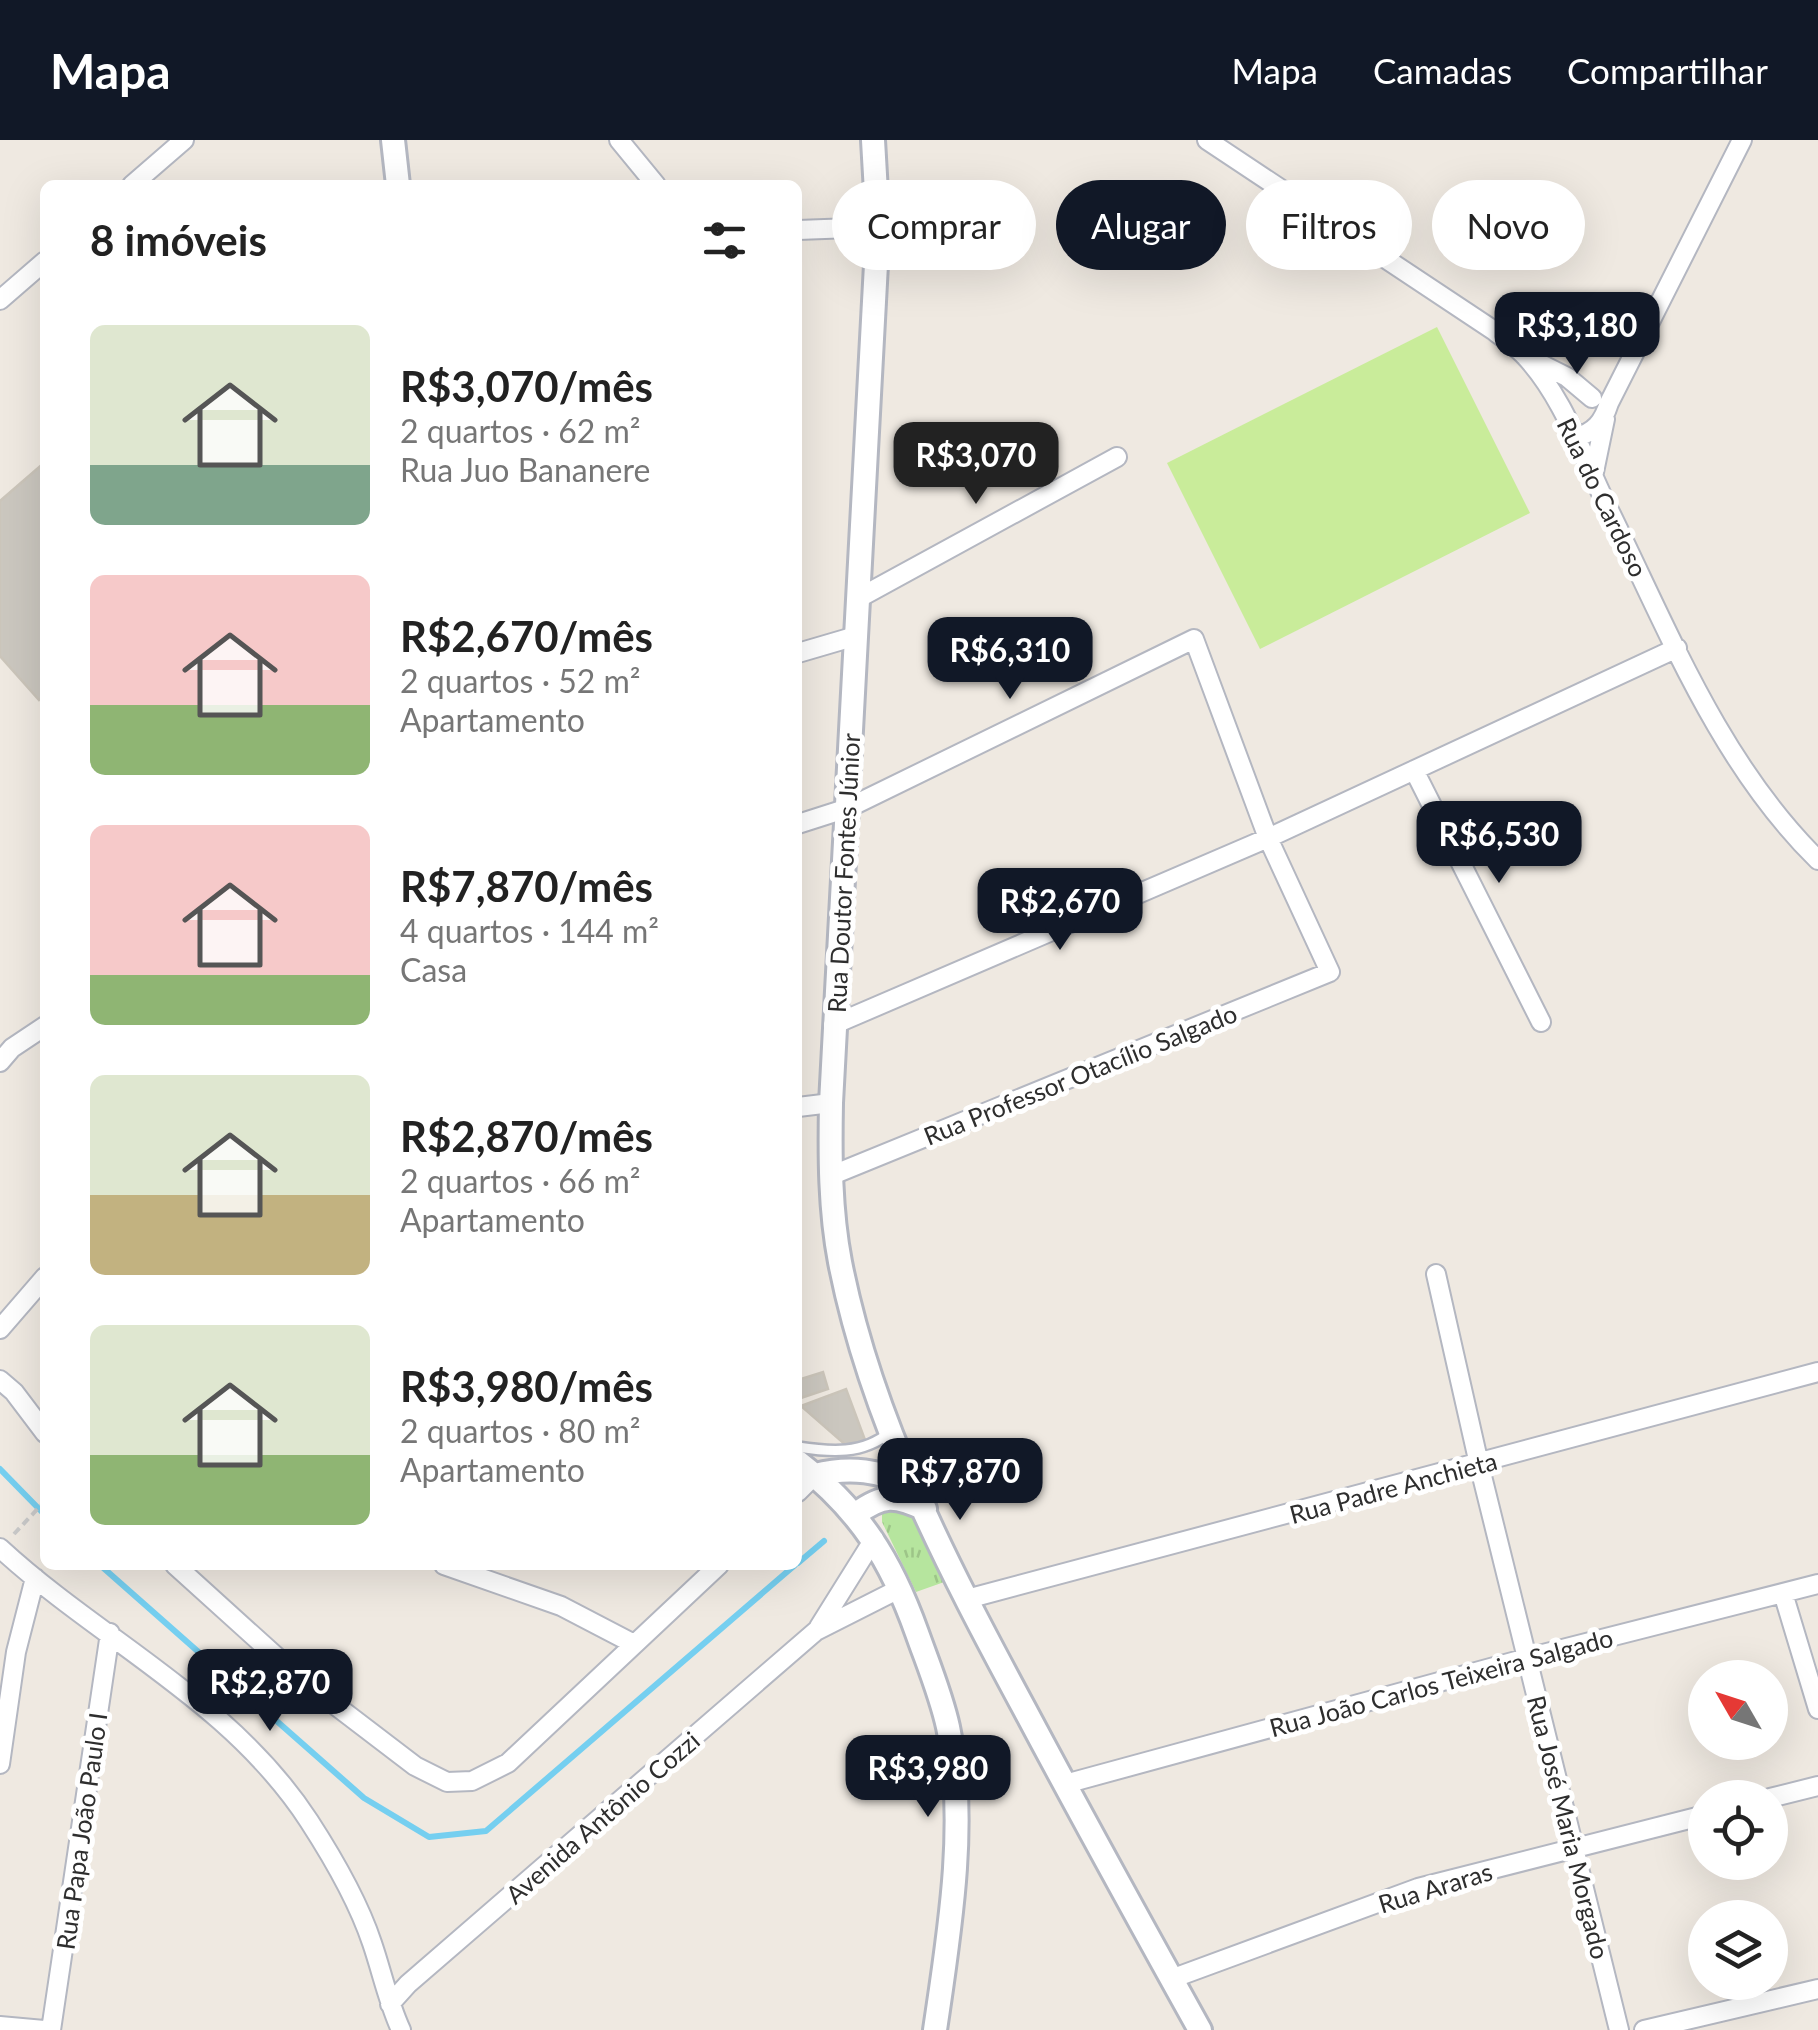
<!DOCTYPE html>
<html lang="pt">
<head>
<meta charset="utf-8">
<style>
	:root { --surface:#fff; --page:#f2f2f2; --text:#222; --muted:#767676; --accent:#111827 }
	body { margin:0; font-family:Lato,sans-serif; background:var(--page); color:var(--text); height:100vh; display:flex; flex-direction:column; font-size:38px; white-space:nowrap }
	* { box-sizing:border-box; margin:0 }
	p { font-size:32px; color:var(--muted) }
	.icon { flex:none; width:55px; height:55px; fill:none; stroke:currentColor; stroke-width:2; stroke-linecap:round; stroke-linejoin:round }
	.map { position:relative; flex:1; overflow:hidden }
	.sheet { position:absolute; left:40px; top:40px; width:762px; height:1390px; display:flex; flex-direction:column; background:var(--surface); border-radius:15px; box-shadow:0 10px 40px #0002 }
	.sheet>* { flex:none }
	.banner { position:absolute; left:832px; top:40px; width:835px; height:90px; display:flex; gap:20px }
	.needle { width:65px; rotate:309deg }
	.controls { position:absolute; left:1688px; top:1520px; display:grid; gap:20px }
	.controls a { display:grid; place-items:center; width:100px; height:100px; border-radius:50%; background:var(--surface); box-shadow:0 10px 40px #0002; font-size:50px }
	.price { position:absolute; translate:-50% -85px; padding:0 22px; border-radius:20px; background:var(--accent); color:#fff; font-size:32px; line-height:65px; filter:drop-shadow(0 2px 5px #0008) }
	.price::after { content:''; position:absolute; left:50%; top:60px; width:30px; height:22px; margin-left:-15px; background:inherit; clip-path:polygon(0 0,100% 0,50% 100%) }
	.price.current { background:#222; color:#fff }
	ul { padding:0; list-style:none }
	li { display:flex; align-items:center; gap:30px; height:250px; padding:0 50px }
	li span { display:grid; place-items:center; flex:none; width:280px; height:200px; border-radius:15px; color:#555 }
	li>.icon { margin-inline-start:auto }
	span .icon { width:120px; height:120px; fill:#fffc; stroke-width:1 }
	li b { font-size:42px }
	h2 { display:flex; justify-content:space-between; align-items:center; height:120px; padding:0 50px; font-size:42px }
	.tag { padding:0 35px; border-radius:45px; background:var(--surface); box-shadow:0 10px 40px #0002; font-size:35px; line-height:90px }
	.tag.current { background:var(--accent); color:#fff }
	header { display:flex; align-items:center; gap:60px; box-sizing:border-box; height:140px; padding:0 50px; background:var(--accent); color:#fff }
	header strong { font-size:48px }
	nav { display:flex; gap:55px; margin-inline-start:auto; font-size:35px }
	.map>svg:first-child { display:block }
</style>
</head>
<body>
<header>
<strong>Mapa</strong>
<nav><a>Mapa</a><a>Camadas</a><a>Compartilhar</a></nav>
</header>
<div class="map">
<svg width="1818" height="1890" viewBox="0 0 1818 1890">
	<defs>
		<pattern id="grass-tufts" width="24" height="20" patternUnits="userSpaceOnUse" patternTransform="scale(2.5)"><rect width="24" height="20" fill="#b6e59e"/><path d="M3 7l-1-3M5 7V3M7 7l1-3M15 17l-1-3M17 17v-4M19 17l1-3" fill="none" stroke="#9dc588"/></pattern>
	</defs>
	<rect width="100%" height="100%" fill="#efe9e1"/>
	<path fill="url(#grass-tufts)" d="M 888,1368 L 913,1374 L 947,1441 L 916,1452 L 882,1382 L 882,1374 Z"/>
	<path fill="#c9ec9a" d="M 1437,187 L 1530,373 L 1260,509 L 1167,323 Z"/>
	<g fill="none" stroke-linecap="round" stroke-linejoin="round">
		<path stroke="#75cff0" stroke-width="6" d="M 0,1329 L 45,1375
			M 798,1423 L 824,1401
			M 100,1425 L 364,1658 L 429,1697 L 486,1691 L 795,1425"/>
	</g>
	<path fill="#cbc7bf" stroke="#cbc5ba" stroke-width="2.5" d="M 45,322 L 45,555 L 39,560 L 0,516 L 0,361 Z
		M 823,1232 L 828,1249 L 798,1259 L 798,1240 Z
		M 846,1249 L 865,1300 L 847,1306 L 801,1266 Z"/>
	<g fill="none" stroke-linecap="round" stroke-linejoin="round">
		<g stroke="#b4b7c1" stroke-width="14">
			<path id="service" d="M 798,1307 C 830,1312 863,1315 890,1292"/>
		</g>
		<g stroke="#b4b7c1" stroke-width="22">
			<path id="minor" d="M 619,0 L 656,45
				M 1207,0 L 1493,190 C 1503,198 1514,205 1523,214 C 1563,255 1583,317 1608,368 C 1668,490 1720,624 1818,720
				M 132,45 L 184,0
				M 798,90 L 878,87
				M 0,160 L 45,121
				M 1525,216 L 1567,237 L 1592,258
				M 1575,298 C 1595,292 1603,282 1609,263 L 1742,0
				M 1593,337 L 1605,279
				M 857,459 L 1117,317
				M 798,513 L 856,496
				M 1414,630 L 1541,882
				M 798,684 L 848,668 L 1194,499 L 1268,698 L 1330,832 L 830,1036
				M 833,885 L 1268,698 L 1677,508
				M 0,922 L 12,908 L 45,886
				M 798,967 L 831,963
				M 1436,1134 L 1479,1324 L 1619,1890
				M 0,1189 L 45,1137
				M 0,1240 L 14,1252 L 45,1293
				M 798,1352 L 815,1335
				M 0,1408 C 102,1502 231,1561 309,1681 C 333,1718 358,1761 372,1803 C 382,1832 388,1862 401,1890
				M 175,1425 L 301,1539 L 415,1626 L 447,1642 L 472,1641 L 508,1623 L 719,1425
				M 444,1425 L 561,1466 L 632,1503
				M 1783,1453 L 1818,1569
				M 967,1459 L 1818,1232
				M 819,1487 L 874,1399
				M 0,1624 L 16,1512 L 35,1438
				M 1065,1644 L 1527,1518 L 1818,1444
				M 1770,1658 L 1818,1646
				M 1171,1839 L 1418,1748 L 1705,1675
				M 390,1864 L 408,1844 L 816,1491 L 899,1449
				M 0,1886 L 44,1890
				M 51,1890 L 110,1493
				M 1644,1890 L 1818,1849"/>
		</g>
		<g stroke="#b4b7c1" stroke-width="28">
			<path id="tertiary" d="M 393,0 L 398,45
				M 873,0 L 878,87 L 831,963 C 830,1016 830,1070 840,1122 C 871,1281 949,1429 1025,1570 C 1082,1677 1141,1784 1200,1890
				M 798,1322 C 860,1370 891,1420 917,1493 C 928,1524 941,1555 948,1587 C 968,1682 949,1795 935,1890
				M 815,1335 C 851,1326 879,1331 913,1345
				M 856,1374 C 883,1354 895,1355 925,1369"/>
		</g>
		<path stroke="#c9c9c9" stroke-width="4" stroke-dasharray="8 5" stroke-linecap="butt" d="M 14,1394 L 45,1361"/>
		<use href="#service" stroke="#fff" stroke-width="9"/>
		<use href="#minor" stroke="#fff" stroke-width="18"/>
		<use href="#tertiary" stroke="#fff" stroke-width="22"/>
	</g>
	<g text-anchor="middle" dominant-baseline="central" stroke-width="10" stroke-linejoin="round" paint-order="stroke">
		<g font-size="25" fill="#2e2e2e" stroke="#fff">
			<text transform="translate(1603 357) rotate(64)">Rua do Cardoso</text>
			<text transform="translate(843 733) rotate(-87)">Rua Doutor Fontes Júnior</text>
			<text transform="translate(1080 934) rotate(-22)">Rua Professor Otacílio Salgado</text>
			<text transform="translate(1393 1347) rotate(-15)">Rua Padre Anchieta</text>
			<text transform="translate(1441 1542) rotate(-15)">Rua João Carlos Teixeira Salgado</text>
			<text transform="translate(602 1677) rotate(-41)">Avenida Antônio Cozzi</text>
			<text transform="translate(1569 1687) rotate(76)">Rua José Maria Morgado</text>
			<text transform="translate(81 1691) rotate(-82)">Rua Papa João Paulo I</text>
			<text transform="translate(1435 1747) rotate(-17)">Rua Araras</text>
		</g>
	</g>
</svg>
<div class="controls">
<a><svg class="needle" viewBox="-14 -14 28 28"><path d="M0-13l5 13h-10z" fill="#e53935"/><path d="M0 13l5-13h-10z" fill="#767676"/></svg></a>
<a><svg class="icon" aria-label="locate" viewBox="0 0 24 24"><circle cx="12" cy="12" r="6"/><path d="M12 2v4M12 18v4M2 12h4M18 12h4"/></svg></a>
<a><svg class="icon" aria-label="layers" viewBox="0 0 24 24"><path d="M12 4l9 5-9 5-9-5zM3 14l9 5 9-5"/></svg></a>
</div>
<b class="price" style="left:1577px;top:237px">R$3,180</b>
<b class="price current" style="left:976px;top:367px">R$3,070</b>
<b class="price" style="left:1010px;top:562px">R$6,310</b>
<b class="price" style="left:1499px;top:746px">R$6,530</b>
<b class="price" style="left:1060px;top:813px">R$2,670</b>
<b class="price" style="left:960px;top:1383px">R$7,870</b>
<b class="price" style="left:270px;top:1594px">R$2,870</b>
<b class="price" style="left:928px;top:1680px">R$3,980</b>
<div class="banner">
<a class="tag">Comprar</a>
<a class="tag current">Alugar</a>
<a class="tag">Filtros</a>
<a class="tag">Novo</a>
</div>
<section class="sheet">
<h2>8 imóveis<svg class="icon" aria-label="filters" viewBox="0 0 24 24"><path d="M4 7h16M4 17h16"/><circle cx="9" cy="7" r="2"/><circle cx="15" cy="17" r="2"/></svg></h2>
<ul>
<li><span style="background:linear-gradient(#dfe7d0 70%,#7fa58c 0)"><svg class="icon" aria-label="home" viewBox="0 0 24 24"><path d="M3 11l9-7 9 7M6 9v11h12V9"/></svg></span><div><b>R$3,070/mês</b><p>2 quartos · 62 m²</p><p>Rua Juo Bananere</p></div></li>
<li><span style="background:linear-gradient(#f6c9c9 65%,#8fb573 0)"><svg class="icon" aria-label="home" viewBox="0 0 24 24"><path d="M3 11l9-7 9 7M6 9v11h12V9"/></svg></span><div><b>R$2,670/mês</b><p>2 quartos · 52 m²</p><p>Apartamento</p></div></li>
<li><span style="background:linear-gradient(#f6c9c9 75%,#8fb573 0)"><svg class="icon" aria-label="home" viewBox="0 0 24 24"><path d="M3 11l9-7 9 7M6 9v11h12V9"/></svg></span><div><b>R$7,870/mês</b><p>4 quartos · 144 m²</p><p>Casa</p></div></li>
<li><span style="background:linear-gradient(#dfe7d0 60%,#c2b280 0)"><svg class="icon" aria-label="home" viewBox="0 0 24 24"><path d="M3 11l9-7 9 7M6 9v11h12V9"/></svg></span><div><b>R$2,870/mês</b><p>2 quartos · 66 m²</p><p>Apartamento</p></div></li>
<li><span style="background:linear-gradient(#dfe7d0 65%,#8fb573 0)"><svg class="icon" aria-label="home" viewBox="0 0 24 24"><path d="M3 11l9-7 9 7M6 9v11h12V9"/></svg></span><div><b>R$3,980/mês</b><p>2 quartos · 80 m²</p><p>Apartamento</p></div></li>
</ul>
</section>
</div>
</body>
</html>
